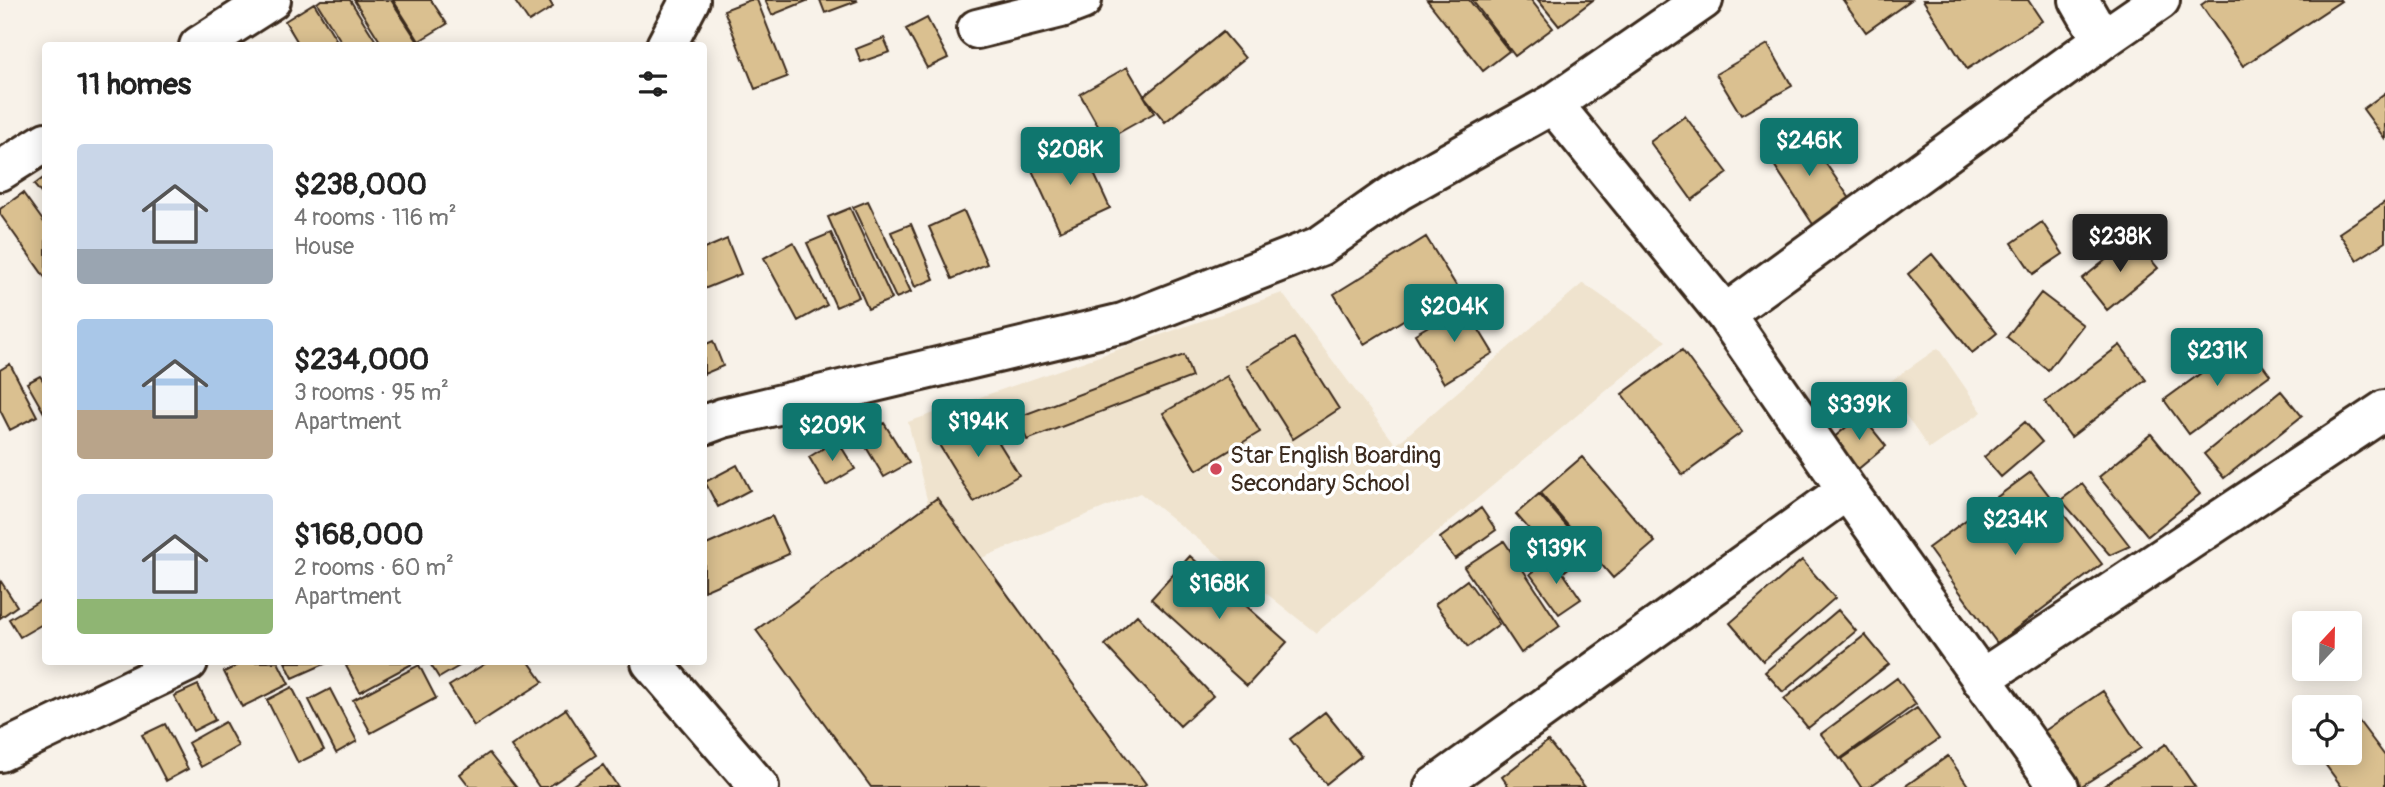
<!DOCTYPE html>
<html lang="en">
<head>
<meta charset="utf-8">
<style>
	:root { --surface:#fff; --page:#f6f6f6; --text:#222; --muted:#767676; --accent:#0f766e }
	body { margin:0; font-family:Pangolin,sans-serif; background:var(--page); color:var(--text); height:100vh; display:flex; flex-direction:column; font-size:26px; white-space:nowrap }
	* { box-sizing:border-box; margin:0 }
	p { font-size:23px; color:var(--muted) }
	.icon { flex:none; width:38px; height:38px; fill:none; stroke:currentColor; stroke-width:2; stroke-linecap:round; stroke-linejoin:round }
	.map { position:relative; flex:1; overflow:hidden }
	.details { position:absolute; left:42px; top:42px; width:665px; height:623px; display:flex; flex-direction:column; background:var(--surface); border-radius:7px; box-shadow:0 4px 18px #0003 }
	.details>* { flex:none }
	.needle { width:46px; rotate:22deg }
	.tools { position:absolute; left:2292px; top:611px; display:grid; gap:14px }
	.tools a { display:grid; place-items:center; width:70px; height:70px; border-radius:7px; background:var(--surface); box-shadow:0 4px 18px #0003; font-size:35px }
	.price { position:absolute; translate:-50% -60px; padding:0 16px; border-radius:7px; background:var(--accent); color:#fff; font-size:23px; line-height:46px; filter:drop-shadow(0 2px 4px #0008) }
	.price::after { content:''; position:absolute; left:50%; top:42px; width:21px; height:16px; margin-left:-10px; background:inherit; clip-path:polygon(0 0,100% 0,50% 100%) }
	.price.selected { background:#222; color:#fff }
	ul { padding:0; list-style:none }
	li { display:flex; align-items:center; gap:21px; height:175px; padding:0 35px }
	li span { display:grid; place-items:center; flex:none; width:196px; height:140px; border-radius:7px; color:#555 }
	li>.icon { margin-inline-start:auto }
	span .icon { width:84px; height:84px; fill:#fffc; stroke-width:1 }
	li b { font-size:30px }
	h2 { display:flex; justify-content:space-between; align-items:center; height:84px; padding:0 35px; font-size:30px }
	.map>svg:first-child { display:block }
</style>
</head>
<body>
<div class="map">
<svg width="2385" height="787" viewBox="0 0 2385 787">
	<rect width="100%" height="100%" fill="#f8f2e9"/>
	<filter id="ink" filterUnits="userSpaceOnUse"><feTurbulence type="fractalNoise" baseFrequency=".0143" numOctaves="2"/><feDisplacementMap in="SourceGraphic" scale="14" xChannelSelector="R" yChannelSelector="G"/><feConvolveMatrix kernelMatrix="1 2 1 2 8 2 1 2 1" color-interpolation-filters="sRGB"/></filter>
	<g filter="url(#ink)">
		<path fill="#efe3ce" d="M 1583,283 L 1666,341 L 1316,633 L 1140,493 L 945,573 L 908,422 L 1282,293 L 1396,445 Z
			M 1938,348 L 1982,412 L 1929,449 L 1885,385 Z"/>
		<path fill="#dac090" stroke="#3b2a1e" stroke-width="2" d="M 321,0 L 350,0 L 379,46 L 344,46 L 317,3 Z
			M 354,0 L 391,0 L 418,42 L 412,46 L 383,46 Z
			M 393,0 L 431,0 L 447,24 L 419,41 Z
			M 514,0 L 549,0 L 553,7 L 529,22 Z
			M 750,0 L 757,0 L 787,77 L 755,89 L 724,10 Z
			M 765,0 L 809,0 L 772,15 Z
			M 820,0 L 856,0 L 857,1 L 825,13 Z
			M 1427,0 L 1469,0 L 1509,51 L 1483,71 Z
			M 1472,0 L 1531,0 L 1553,28 L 1515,56 Z
			M 1538,0 L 1593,0 L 1559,26 Z
			M 1843,0 L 1911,0 L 1866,32 Z
			M 1923,0 L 2028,0 L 2042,21 L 1967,69 Z
			M 2208,0 L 2340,0 L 2341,1 L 2243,66 L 2201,5 Z
			M 314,3 L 340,46 L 300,46 L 285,21 Z
			M 927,18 L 948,58 L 927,68 L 906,29 Z
			M 1223,32 L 1245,58 L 1165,122 L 1144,96 Z
			M 884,38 L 890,52 L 861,62 L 856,49 Z
			M 1768,44 L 1792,86 L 1741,115 L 1716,74 Z
			M 1127,67 L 1154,113 L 1106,140 L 1080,94 Z
			M 2385,93 L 2385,139 L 2363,109 Z
			M 1685,116 L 1728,173 L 1692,200 L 1650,142 Z
			M 1798,123 L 1857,209 L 1818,232 L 1763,148 Z
			M 1080,143 L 1110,208 L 1060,231 L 1030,166 Z
			M 46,176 L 46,199 L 34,185 Z
			M 23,193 L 46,225 L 46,279 L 0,214 L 0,209 Z
			M 868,201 L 911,292 L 896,298 L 853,207 Z
			M 2385,202 L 2385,242 L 2357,260 L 2339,233 Z
			M 850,208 L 892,299 L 868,309 L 828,217 Z
			M 964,211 L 987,264 L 952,279 L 929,227 Z
			M 2042,222 L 2063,254 L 2033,274 L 2012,243 Z
			M 911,224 L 934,279 L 915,287 L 891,232 Z
			M 831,233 L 859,297 L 836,307 L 807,243 Z
			M 1426,237 L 1457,287 L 1364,344 L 1334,294 Z
			M 2133,238 L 2158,268 L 2107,310 L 2082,279 Z
			M 727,239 L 741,274 L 704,289 L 704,249 Z
			M 793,242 L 827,305 L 798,321 L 764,258 Z
			M 1932,254 L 1997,333 L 1972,353 L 1908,274 Z
			M 2041,293 L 2083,325 L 2048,370 L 2007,337 Z
			M 1464,305 L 1493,353 L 1444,383 L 1415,334 Z
			M 1294,338 L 1339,409 L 1293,439 L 1247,366 Z
			M 713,341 L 723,366 L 704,374 L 704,345 Z
			M 2245,341 L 2270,375 L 2189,434 L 2164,400 Z
			M 2120,345 L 2146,380 L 2071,437 L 2045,402 Z
			M 1682,350 L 1742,432 L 1683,475 L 1622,394 Z
			M 1184,355 L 1192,377 L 1027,440 L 1018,417 Z
			M 10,364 L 37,416 L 10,430 L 0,410 L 0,370 Z
			M 40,376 L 46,385 L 44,413 L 27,383 Z
			M 1227,376 L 1260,432 L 1197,470 L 1163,413 Z
			M 2281,391 L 2302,416 L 2224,478 L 2204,454 Z
			M 1861,415 L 1886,446 L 1857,470 L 1832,439 Z
			M 983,417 L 1019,475 L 974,502 L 938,443 Z
			M 2025,422 L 2042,442 L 2001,477 L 1984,457 Z
			M 884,423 L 909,463 L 884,477 L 860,437 Z
			M 2151,434 L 2200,494 L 2148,536 L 2099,477 Z
			M 837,440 L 855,469 L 826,486 L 809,457 Z
			M 1582,457 L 1655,542 L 1613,578 L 1540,493 Z
			M 737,465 L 750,490 L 718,507 L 705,482 Z
			M 2031,472 L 2102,564 L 1997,643 L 1928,548 Z
			M 2082,484 L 2130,546 L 2110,555 L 2061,500 Z
			M 1539,494 L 1588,551 L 1565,571 L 1516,514 Z
			M 937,498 L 1146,784 L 1141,787 L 871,787 L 756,630 Z
			M 1481,508 L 1496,530 L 1455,559 L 1440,538 Z
			M 772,516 L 789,554 L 704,591 L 704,546 Z
			M 1504,541 L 1560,626 L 1521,653 L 1464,567 Z
			M 1190,556 L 1287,642 L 1247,686 L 1151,599 Z
			M 1553,558 L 1581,599 L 1559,614 L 1530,574 Z
			M 1802,560 L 1835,598 L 1763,661 L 1730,623 Z
			M 0,580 L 17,606 L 0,618 Z
			M 1467,580 L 1499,624 L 1468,647 L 1435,604 Z
			M 46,597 L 46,622 L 20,637 L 9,619 Z
			M 1838,610 L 1856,631 L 1783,692 L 1765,672 Z
			M 1137,615 L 1213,696 L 1180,726 L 1105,645 Z
			M 1865,635 L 1889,664 L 1808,728 L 1784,699 Z
			M 244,662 L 278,662 L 289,684 L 242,707 L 224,672 Z
			M 285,662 L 329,662 L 293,678 Z
			M 354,662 L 411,662 L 412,664 L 360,692 L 346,666 Z
			M 429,662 L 466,662 L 439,678 Z
			M 488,662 L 529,662 L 543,682 L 474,726 L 449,686 Z
			M 419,665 L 436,698 L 371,733 L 353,700 Z
			M 1897,678 L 1916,704 L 1840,759 L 1821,734 Z
			M 198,685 L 215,720 L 193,731 L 174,696 Z
			M 292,687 L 324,750 L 298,763 L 267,700 Z
			M 330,689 L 357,741 L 336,753 L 309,700 Z
			M 2103,691 L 2141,748 L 2080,787 L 2043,732 Z
			M 1917,708 L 1939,739 L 1869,787 L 1861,787 L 1842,759 Z
			M 566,709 L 596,755 L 548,787 L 539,787 L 511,746 Z
			M 1325,712 L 1361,756 L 1326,784 L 1290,739 Z
			M 2352,712 L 2385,756 L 2385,787 L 2342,787 L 2316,752 L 2350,752 Z
			M 225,722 L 238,746 L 201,767 L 188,743 Z
			M 165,724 L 188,769 L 166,781 L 142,735 Z
			M 1548,741 L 1585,787 L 1509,787 L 1502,777 Z
			M 2166,744 L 2195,787 L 2102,787 Z
			M 489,753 L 516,787 L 470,787 L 460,774 Z
			M 1948,756 L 1969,787 L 1904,787 Z
			M 603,765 L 618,787 L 570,787 Z"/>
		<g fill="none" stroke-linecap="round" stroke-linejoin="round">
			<g stroke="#3b2a1e" stroke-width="44">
				<path id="minor" d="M 2079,0 L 2102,40
					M 977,29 L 1061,8 L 1082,0
					M 199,46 L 271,0
					M 666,46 L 690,0
					M 1553,104 L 1725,314 L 1847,490 L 2059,787
					M 0,171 L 46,142
					M 1725,314 L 2102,40 L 2160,0
					M 704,425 L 723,418 L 1123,323 L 1320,246 L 1398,191 L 1553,104 L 1703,0
					M 651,662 L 759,787
					M 1981,679 L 2385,410
					M 0,752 L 188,662
					M 1434,787 L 1847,490"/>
			</g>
			<use href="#minor" stroke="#fff" stroke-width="38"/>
		</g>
	</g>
	<circle fill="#d1495b" stroke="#fff" stroke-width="2.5" cx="1216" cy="469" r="7"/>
	<g text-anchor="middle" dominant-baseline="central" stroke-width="7" stroke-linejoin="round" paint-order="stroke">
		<g font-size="24" fill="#3b2a1e" stroke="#fff" text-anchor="start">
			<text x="1230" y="455">Star English Boarding<tspan x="1230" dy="28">Secondary School</tspan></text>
		</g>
	</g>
</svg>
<div class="tools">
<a><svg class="needle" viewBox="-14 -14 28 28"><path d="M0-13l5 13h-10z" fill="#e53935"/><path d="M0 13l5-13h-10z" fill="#767676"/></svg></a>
<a><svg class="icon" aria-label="locate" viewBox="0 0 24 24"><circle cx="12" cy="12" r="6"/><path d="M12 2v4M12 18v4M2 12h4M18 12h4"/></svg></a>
</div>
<b class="price" style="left:1809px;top:178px">$246K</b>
<b class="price" style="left:1070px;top:187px">$208K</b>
<b class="price selected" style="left:2120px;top:274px">$238K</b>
<b class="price" style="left:1454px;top:344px">$204K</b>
<b class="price" style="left:2217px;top:388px">$231K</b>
<b class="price" style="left:1859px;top:442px">$339K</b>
<b class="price" style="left:978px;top:459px">$194K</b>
<b class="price" style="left:832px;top:463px">$209K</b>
<b class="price" style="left:2015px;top:557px">$234K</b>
<b class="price" style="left:1556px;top:586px">$139K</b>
<b class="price" style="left:1219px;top:621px">$168K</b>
<section class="details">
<h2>11 homes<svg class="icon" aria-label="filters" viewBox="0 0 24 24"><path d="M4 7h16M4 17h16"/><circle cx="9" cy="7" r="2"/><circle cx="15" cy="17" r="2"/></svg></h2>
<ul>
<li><span style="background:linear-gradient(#c9d6e8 75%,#9aa5b1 0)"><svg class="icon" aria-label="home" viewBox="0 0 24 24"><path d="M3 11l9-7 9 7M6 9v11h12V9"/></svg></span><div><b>$238,000</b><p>4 rooms · 116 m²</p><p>House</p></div></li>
<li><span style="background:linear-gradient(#a9c7e8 65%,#b9a48a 0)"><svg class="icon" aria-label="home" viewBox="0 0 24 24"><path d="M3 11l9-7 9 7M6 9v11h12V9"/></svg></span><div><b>$234,000</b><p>3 rooms · 95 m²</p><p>Apartment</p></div></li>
<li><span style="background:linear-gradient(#c9d6e8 75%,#8fb573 0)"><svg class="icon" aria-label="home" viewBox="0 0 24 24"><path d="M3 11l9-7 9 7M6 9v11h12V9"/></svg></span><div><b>$168,000</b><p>2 rooms · 60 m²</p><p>Apartment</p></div></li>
</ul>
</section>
</div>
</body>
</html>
